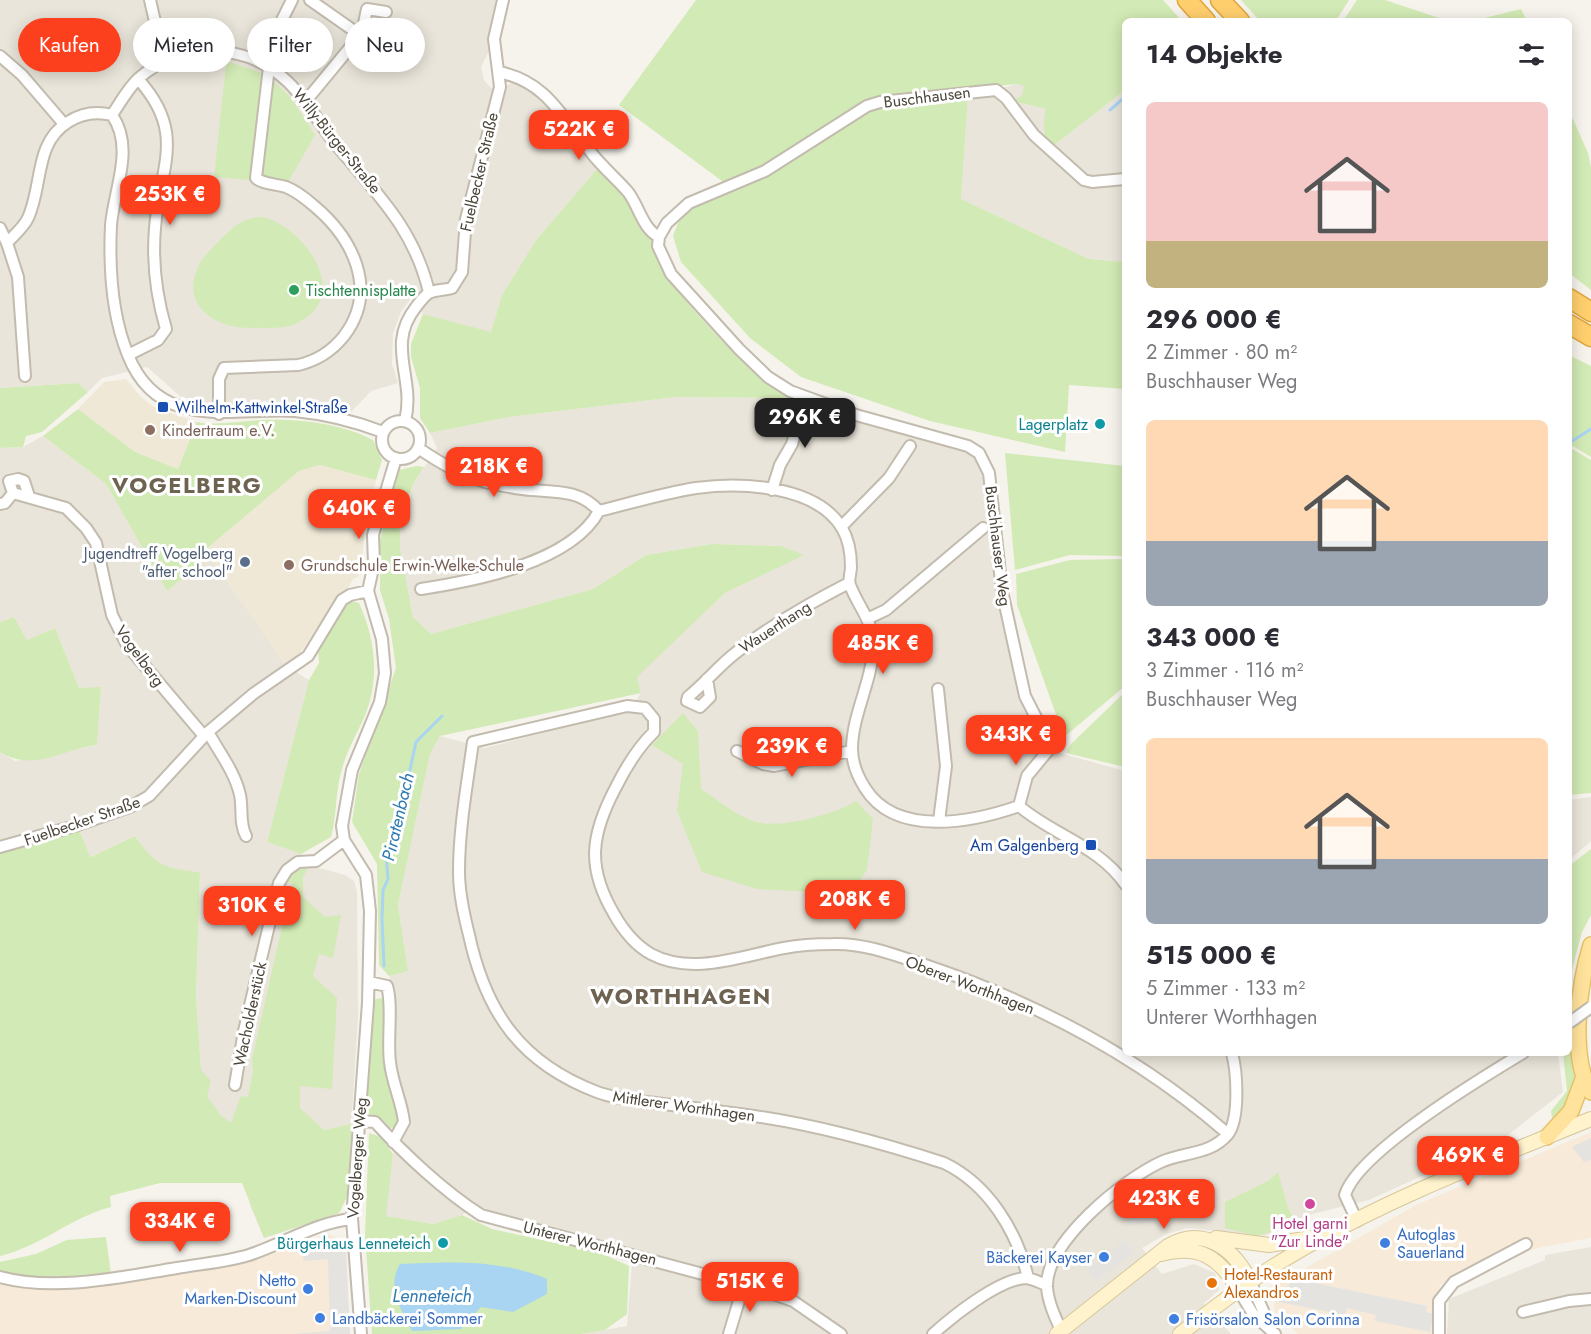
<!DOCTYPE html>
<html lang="de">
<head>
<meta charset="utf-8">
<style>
	:root { --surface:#fff; --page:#f2f2f3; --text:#2b2b33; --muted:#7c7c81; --accent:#fc3f1d }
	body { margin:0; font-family:Jost,sans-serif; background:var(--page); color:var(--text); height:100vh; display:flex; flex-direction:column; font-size:22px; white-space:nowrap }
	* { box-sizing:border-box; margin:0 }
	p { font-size:20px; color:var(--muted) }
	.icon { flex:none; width:33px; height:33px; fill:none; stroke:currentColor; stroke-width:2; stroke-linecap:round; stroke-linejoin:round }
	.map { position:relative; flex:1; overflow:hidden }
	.panel { position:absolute; left:1122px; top:18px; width:450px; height:1038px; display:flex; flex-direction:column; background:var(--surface); border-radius:9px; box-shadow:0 3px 15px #0003 }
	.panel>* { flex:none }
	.top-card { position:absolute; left:18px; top:18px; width:570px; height:54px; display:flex; gap:12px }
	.price { position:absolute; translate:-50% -51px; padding:0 14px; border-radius:12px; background:var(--accent); color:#fff; font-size:20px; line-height:39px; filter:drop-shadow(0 2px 3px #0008) }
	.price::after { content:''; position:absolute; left:50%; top:36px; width:18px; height:14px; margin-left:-9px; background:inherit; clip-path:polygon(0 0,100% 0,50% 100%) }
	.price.active { background:#222; color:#fff }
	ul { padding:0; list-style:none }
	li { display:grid; align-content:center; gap:12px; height:318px; padding:0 24px }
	li span { display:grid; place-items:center; height:186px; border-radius:9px; color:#555 }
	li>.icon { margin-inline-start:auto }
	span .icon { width:108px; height:108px; fill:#fffc; stroke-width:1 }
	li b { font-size:26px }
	h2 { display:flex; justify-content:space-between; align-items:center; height:72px; padding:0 24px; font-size:26px }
	.tag { padding:0 21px; border-radius:27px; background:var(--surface); box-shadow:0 3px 15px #0003; font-size:21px; line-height:54px }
	.tag.active { background:var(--accent); color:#fff }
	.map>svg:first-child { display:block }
</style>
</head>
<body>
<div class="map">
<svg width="1591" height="1334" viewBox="0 0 1591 1334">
	<rect width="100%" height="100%" fill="#f6f3ec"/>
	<path fill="#eae5da" d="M 0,0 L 498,0 L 489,51 L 481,67 L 484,80 L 491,88 L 508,85 L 516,80 L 543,99 L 598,168 L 536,240 L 502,295 L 491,333 L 423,314 L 414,294 L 401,312 L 393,333 L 392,364 L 398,383 L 371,391 L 352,411 L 287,401 L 223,406 L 203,404 L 180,396 L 147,367 L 102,378 L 88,392 L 78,383 L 0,388 Z
		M 1017,84 L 1025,86 L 1022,95 L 1014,101 L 1046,109 L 1052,147 L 1125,90 L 1125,262 L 1089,259 L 961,199 L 968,97 Z
		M 676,397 L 797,398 L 838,414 L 964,451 L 973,456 L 981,470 L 987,492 L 996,585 L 1022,698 L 1045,746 L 1060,753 L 1125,771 L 1125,1053 L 1558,1053 L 1563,1092 L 1503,1139 L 1369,1200 L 1312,1214 L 1297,1224 L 1264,1236 L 1188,1228 L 1166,1234 L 1142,1248 L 1162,1274 L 1194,1264 L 1215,1273 L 1219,1290 L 1204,1303 L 1231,1334 L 581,1334 L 627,1326 L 633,1250 L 501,1215 L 476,1205 L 462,1215 L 433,1224 L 385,1216 L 393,1154 L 406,1132 L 408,1119 L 394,1063 L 393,991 L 389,976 L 408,971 L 398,905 L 430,754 L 440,736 L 485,748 L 630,710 L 641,693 L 636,677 L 725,593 L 803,555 L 781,546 L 712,544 L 646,555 L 593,589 L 431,634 L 413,617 L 400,548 L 400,524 L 413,484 L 437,448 L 430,433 L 509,417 Z
		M 43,436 L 106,484 L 167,591 L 210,556 L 286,666 L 309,680 L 267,842 L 301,854 L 297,866 L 309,865 L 345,875 L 354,881 L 357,891 L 358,1016 L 347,1197 L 339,1213 L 264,1238 L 249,1203 L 264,1196 L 207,1096 L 201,1070 L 196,997 L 200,872 L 171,869 L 149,857 L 135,836 L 89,857 L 78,825 L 0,844 L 0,752 L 15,761 L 97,745 L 101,688 L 79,688 L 55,628 L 27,640 L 14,617 L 0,622 L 0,448 L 23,447 Z
		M 1591,797 L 1591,841 L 1569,860 L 1569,800 Z
		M 1591,1247 L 1591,1334 L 1447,1334 L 1449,1299 L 1545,1260 L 1545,1255 Z"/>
	<path fill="#f7ead8" d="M 1591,1132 L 1591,1238 L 1537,1248 L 1481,1272 L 1457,1273 L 1440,1285 L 1434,1307 L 1433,1334 L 1298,1334 L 1274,1311 L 1275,1294 L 1281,1282 L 1418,1204 Z
		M 328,1234 L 340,1239 L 346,1248 L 350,1334 L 0,1334 L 0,1284 L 34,1289 L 111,1284 L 192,1273 L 258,1259 Z"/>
	<path fill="#efe8d6" d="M 126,379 L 140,396 L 154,407 L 197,422 L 178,469 L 135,452 L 78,409 L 104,382 Z
		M 320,465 L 376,480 L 365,524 L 362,560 L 358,577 L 353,579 L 347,590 L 333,602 L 297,658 L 286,666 L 205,550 L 299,471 Z"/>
	<path fill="#d2eab5" d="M 696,0 L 1163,0 L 1182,21 L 1125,21 L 1125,90 L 1052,147 C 1042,139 1043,120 1046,109 L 1013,101 L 1022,95 L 1024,86 L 1017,84 L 881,98 L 763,168 L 726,184 L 619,105 Z
		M 1241,0 L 1349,0 L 1336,21 L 1260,21 Z
		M 1357,0 L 1385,0 L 1448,21 L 1343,21 Z
		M 1521,9 L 1527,21 L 1472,21 Z
		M 230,62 L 264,74 L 250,180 L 214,177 L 226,65 Z
		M 271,79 L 291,98 L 315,135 L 287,184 L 261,175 Z
		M 968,97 L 961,199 L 1089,259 L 1125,262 L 1125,389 L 1069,385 L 1065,452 L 930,421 L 801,377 L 750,338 L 681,262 L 673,236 L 678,223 L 692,206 L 868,109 Z
		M 1569,110 L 1588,153 L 1591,168 L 1591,290 L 1569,273 Z
		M 598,168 L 625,196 L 645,234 L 653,241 C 656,252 658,261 664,271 C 683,302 739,361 768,383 C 777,389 787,393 797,398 L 676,397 L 509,417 L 430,433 L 420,418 L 420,388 L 411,357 L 411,344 L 423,314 L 491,332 L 502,295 L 536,240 Z
		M 263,217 C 305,227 355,299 295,324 C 282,330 264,327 250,328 C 214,328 179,304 199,265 C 204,255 213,248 220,240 C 233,227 243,217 263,217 Z
		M 1569,355 L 1591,366 L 1591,457 L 1569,444 Z
		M 78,383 L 88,392 L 42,432 L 26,436 L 23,447 L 0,448 L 0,388 Z
		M 78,409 L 135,452 L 178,469 L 197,422 C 219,426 240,421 262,420 C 300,419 339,423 373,440 L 382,460 L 376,480 L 320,465 L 299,471 L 205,550 L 210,556 L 167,591 L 106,484 L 43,436 Z
		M 1569,447 L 1591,460 L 1591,793 L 1569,795 Z
		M 1005,453 L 1125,466 L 1125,556 L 1070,555 L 1015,570 Z
		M 416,466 L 424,467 L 413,484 L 400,524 L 400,548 L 413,617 L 431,634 L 593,589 L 646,555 L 712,544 L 781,546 L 804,555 L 725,593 L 637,677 L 641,693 L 440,736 L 430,754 L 398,905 L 408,971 L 389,976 L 379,965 L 377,864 L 352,822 L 359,774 L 396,668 L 389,619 L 380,590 L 380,540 L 399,470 Z
		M 1125,559 L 1125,686 L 1064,737 L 1017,605 L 1016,574 L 1070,560 Z
		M 351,601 L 359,603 C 376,640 380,681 364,718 C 356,735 347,751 342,769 C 335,791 337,817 331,837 L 301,854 L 267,842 L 309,680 L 319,663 L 318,649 L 322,642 L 343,609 Z
		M 14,617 L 27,640 L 55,628 L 79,688 L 101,687 L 97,745 C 62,749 34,773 0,752 L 0,622 Z
		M 1125,692 L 1125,767 L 1066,753 L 1070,745 Z
		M 683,713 L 698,731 L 701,789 C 717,799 735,815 753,821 C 777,830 834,815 856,801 L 873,819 L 867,870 L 850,894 L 757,889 L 702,872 L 677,811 L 683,764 L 652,745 Z
		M 79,829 L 90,857 L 135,836 C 155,865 165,869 200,872 L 196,997 L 201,1070 L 211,1081 L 207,1096 L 221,1116 L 231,1123 L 241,1096 L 248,1097 L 253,1072 L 252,1059 L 292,883 L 284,881 L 297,866 L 309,865 L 303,878 L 303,897 L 325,917 L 341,915 L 333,958 L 319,954 L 313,976 L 337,998 L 332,1089 L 300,1086 L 300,1108 L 324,1130 L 352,1124 L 347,1197 L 339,1213 L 264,1238 L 242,1183 L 160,1183 L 110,1196 L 111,1207 C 71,1217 42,1246 0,1256 L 0,851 Z
		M 1591,849 L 1591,915 L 1582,932 L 1569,981 L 1569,866 Z
		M 380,998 L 386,1001 C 386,1025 385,1049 387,1072 C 389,1094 401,1106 397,1127 L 390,1128 L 383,1120 L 367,1113 L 363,1102 L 373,1000 Z
		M 1570,1031 L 1575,1081 L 1570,1103 L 1552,1118 L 1551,1111 L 1567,1091 L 1563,1053 L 1569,1053 Z
		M 369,1133 L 381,1137 L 393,1154 L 386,1216 L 433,1224 L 462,1215 L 492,1229 L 601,1253 L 629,1266 L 627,1314 L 605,1330 L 581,1334 L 372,1334 L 365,1235 Z
		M 1278,1172 L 1288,1208 L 1297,1224 L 1257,1236 L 1225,1228 L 1225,1202 L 1268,1181 Z
		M 106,1237 L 111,1274 C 78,1281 33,1280 0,1272 L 0,1262 L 36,1254 L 67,1240 Z"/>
	<path fill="#e5e3e0" d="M 1591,1138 L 1591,1160 L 1584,1162 L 1572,1147 Z
		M 1164,1199 L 1168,1219 L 1130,1226 L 1126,1207 Z
		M 340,1239 L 346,1248 L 350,1334 L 294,1334 L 330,1331 L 328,1259 L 303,1261 L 304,1252 Z
		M 1125,1240 L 1134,1252 L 1096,1282 L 1087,1270 Z
		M 1290,1278 L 1427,1306 L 1426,1312 L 1434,1314 L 1430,1332 L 1375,1321 L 1376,1315 L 1347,1308 L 1345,1315 L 1279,1302 L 1281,1290 L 1289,1285 Z"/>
	<path fill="#a9d4f2" d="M 400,1264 C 450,1262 500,1259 547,1279 L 547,1294 L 513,1312 L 481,1307 L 461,1329 L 412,1331 C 401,1309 386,1287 400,1264 Z"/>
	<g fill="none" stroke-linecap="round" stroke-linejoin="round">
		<path stroke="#a9d4f2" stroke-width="3" d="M 1110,110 L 1125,97
			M 1569,443 L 1591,429
			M 384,966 L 382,918 L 383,890 L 388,879 L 386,852 L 398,825 L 416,742 L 442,716"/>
		<g stroke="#c2bbae" stroke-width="14">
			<path id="street" d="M 150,0 L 164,61
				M 310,0 L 360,35
				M 0,56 L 22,75 L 64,124
				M 261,62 L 292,0
				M 499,72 C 547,82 561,116 590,151 C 601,166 616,178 628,192 C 639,206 642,228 659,237
				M 305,102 L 362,33 L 367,9 L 386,12
				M 112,115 C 135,148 114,189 111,225 C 109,267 112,316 128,355 C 159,433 233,407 295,411 C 326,414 354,421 383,432
				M 112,115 C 120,103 128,88 139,78 C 182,41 247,42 288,82 C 308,101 321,127 338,147 C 378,195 414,229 429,292
				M 0,228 L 7,243
				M 128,355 L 158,340 L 166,329 C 156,295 152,263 155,228 C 160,166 187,133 138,79
				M 25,376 L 18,277 L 7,243 C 14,235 24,227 28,218 C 43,186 34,143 68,122 C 82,113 96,111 112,115
				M 219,414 L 219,379 L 224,368 L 298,365 C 316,361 332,351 344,336 C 379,290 353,238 313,205 C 305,198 296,191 286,187 C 277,184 262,184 256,178 L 269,67
				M382 440a19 19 0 1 1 38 0a19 19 0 1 1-38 0Z
				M 405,421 C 416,378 385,346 416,307 C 419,303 424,296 429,293 C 434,290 445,290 452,288 L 462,272 L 466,219 L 500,87 L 494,39 L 503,0
				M 418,448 C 439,462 460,475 485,482 C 500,485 515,489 531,490 C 557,492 580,490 599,511 C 631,503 664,493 696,488 C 741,482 816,485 842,528 C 849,540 851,553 851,567 C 851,573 848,580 850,585 C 858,607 874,621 873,648 C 872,682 852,715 852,749 C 852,763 858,777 865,788 C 896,838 973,822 1019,806
				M 772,490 L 780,465 L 792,444 L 806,397
				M 29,496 L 24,481 L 18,479 L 9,481 L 13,493 L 66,508 L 86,528 L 96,543 L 112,615 L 127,645 L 204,736
				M 0,504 L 5,503 L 13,493
				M 841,527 L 889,478 L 910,446
				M 421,589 C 474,581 571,563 599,511
				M 869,618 L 886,610 L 983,528
				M 707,679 L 710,697 L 700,707 L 687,701 L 688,697 C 704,684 717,668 733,655 C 769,626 808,604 849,583
				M 938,689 L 946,766 L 939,821
				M 208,732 C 219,752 235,772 240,795 C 243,809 239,823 246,836
				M 737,751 L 763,764 L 774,766 L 852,751
				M 1019,806 L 1027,776 L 1051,747 L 1025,696 L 1002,591 L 989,473 L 979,453 L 968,446 L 856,415 L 790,391 L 768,377 L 739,349 L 671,274 L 658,246 L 659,237 L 667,223 L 689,203 L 765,171 L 867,106 L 880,102 L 996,90 L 1006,98 L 1034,135 L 1084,180 L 1092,182 L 1125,179
				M 1019,806 C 1053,835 1099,846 1125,884
				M 0,847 L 78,825 L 130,807 L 149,796 L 208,732 L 253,694 L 308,656 L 342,600 L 350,595 L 368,591
				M 369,982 L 387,986 C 393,1005 387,1040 390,1062 C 392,1083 402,1102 404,1122 L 393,1142
				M 235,1085 L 244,1031 L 279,883 L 287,870 L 298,862 L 316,861 L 344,840
				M 360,1121 L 375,1122 C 404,1154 445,1192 481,1215 L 759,1289 L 793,1301 L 841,1334
				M 1357,1221 L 1345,1195 C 1357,1153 1483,1077 1523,1053
				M 0,1277 C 56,1292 121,1277 177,1268 C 200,1264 226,1262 249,1255 C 283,1244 317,1222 352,1219
				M 1028,1278 C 1017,1231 988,1184 944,1163 C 882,1143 818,1125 754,1116 C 724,1112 694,1108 664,1104 C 642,1101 619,1100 597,1092 C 521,1063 486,1013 469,935 C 464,915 459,894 459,872 C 459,828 467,785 473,742 L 627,706 L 645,708 L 654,719 L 654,732 C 637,748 626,767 616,787 C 591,834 586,867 614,914 C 623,930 635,945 651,954 C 692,976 741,956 784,948 C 799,945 817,944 833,944 C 865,943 895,955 925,965 C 1035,1002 1141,1058 1228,1134
				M 1250,1281 L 1271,1329
				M 1238,1289 L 1253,1314 L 1275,1334
				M 1523,1312 L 1569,1301 L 1591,1299
				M 1061,1330 C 1055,1317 1048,1302 1047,1287 C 1045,1242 1124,1179 1161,1162 C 1183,1152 1211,1155 1228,1134 C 1240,1118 1237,1072 1232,1053
				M 361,1334 L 352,1219 L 368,1003 L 370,911 L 366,875 L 344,840 L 342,826 L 352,770 L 380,702 L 385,673 L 382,639 L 368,591 L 374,564 L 373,535 L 396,458
				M 729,1334 L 744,1284
				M 933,1334 C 953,1316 998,1280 1025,1278 C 1032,1278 1040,1283 1047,1285
				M 1439,1334 L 1439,1301 L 1454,1282 L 1526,1244"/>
		</g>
		<g stroke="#d6c79b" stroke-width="16">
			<path id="secondary" d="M 1216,1238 L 1269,1245 L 1316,1237
				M 1161,1254 C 1199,1244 1219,1257 1238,1289
				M 1057,1334 L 1168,1246 C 1204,1225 1234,1249 1250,1281
				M 1180,1334 C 1217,1306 1252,1278 1292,1255 C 1386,1199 1490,1160 1591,1119"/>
		</g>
		<g stroke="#e6c16a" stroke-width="18">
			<path id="primary" d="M 1591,945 C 1579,984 1569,1057 1591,1092
				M 1547,1137 L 1571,1111 L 1584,1077"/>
		</g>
		<g stroke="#e0a43c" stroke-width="21">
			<path id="highway" d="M 1187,0 L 1206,21
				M 1220,0 L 1240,21
				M 1569,298 L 1591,312
				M 1569,324 L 1591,337"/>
		</g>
		<use href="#street" stroke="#fff" stroke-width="10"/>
		<use href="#secondary" stroke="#fff3cd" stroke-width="14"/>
		<use href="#primary" stroke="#ffe39c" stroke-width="15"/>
		<use href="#highway" stroke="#ffcf6e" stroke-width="18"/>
		<g stroke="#c2bbae" stroke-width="14" stroke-linecap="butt">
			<path id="street-bridge" d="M 1569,1023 L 1591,1007"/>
		</g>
		<use href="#street-bridge" stroke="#fff" stroke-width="10"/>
	</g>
	<circle fill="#2e9e5b" stroke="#fff" stroke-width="2" cx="294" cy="290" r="6"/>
	<g fill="#1a4fb4" stroke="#fff" stroke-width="2">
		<rect x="157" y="401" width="12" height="12" rx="3"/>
		<rect x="1085" y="839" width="12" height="12" rx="3"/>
	</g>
	<g fill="#0f9aa8" stroke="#fff" stroke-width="2">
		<circle cx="1100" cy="424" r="6"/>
		<circle cx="443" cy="1243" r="6"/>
	</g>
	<g fill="#8d6e63" stroke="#fff" stroke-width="2">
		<circle cx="150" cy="430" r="6"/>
		<circle cx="289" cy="565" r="6"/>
	</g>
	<circle fill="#5c6f8a" stroke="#fff" stroke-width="2" cx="245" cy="562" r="6"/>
	<circle fill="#d1479c" stroke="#fff" stroke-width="2" cx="1310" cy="1204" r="6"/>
	<g fill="#3f7fe0" stroke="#fff" stroke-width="2">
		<circle cx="1385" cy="1243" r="6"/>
		<circle cx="1104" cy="1257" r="6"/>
		<circle cx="308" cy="1289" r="6"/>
		<circle cx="320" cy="1318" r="6"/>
		<circle cx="1174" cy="1319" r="6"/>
	</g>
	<circle fill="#e8710a" stroke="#fff" stroke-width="2" cx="1212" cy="1283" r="6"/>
	<g text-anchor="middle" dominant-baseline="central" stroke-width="6" stroke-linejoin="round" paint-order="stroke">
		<g font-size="16" fill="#4b4439" stroke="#fff">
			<text transform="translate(927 97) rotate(-7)">Buschhausen</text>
			<text transform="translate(337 141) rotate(51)">Willy-Bürger-Straße</text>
			<text transform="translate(479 172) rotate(-77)">Fuelbecker Straße</text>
			<text transform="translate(998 546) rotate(83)">Buschhauser Weg</text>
			<text transform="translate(775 627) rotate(-33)">Wauerthang</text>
			<text transform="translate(140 656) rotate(54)">Vogelberg</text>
			<text transform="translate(82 821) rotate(-19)">Fuelbecker Straße</text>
			<text transform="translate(970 985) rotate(21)">Oberer Worthhagen</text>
			<text transform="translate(250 1014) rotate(-78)">Wacholderstück</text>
			<text transform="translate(684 1106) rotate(8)">Mittlerer Worthhagen</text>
			<text transform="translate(357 1158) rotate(-86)">Vogelberger Weg</text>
			<text transform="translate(590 1243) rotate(14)">Unterer Worthhagen</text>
		</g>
		<g font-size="16" fill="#27864d" stroke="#fff" text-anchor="start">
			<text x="306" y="290">Tischtennisplatte</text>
		</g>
		<g font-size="16" fill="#164399" stroke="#fff" text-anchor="start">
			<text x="175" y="407">Wilhelm-Kattwinkel-Straße</text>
			<text x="1079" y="845" text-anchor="end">Am Galgenberg</text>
		</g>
		<g font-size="16" fill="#0d838f" stroke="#fff" text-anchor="end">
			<text x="1088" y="424">Lagerplatz</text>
			<text x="431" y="1243">Bürgerhaus Lenneteich</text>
		</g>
		<g font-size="16" fill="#785e54" stroke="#fff" text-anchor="start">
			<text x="162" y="430">Kindertraum e.V.</text>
			<text x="301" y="565">Grundschule Erwin-Welke-Schule</text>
		</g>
		<g font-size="16" fill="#4e5e75" stroke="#fff" text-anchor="end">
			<text x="233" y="553">Jugendtreff Vogelberg<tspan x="233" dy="18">"after school"</tspan></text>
		</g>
		<g font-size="16" fill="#b23c85" stroke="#fff">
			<text x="1310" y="1223">Hotel garni<tspan x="1310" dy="18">"Zur Linde"</tspan></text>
		</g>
		<g font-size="16" fill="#366cbe" stroke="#fff" text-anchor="start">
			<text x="1397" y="1234">Autoglas<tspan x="1397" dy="18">Sauerland</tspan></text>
			<text x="1092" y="1257" text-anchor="end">Bäckerei Kayser</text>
			<text x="296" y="1280" text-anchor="end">Netto<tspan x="296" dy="18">Marken-Discount</tspan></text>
			<text x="332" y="1318">Landbäckerei Sommer</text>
			<text x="1186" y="1319">Frisörsalon Salon Corinna</text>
		</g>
		<g font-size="16" fill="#c56008" stroke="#fff" text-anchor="start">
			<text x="1224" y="1274">Hotel-Restaurant<tspan x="1224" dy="18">Alexandros</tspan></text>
		</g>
		<g font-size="18" font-style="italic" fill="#2e7ab2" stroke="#fff">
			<text transform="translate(398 817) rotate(-77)">Piratenbach</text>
			<text x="432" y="1296">Lenneteich</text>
		</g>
		<g font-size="22" font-weight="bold" letter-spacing="1.5" fill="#6e6250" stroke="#fff">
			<text x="187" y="485">VOGELBERG</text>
			<text x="681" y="996">WORTHHAGEN</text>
		</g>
	</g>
</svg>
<b class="price" style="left:579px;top:161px">522K €</b>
<b class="price" style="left:170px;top:226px">253K €</b>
<b class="price active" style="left:805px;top:449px">296K €</b>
<b class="price" style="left:494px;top:498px">218K €</b>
<b class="price" style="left:359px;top:540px">640K €</b>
<b class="price" style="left:883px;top:675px">485K €</b>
<b class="price" style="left:1016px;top:766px">343K €</b>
<b class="price" style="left:792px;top:778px">239K €</b>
<b class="price" style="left:855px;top:931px">208K €</b>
<b class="price" style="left:252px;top:937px">310K €</b>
<b class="price" style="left:1468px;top:1187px">469K €</b>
<b class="price" style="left:1164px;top:1230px">423K €</b>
<b class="price" style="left:180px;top:1253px">334K €</b>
<b class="price" style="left:750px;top:1313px">515K €</b>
<div class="top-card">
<a class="tag active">Kaufen</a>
<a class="tag">Mieten</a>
<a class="tag">Filter</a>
<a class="tag">Neu</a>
</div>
<section class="panel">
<h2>14 Objekte<svg class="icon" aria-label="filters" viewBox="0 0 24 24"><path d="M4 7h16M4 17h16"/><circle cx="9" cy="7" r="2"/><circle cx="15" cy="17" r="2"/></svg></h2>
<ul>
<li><span style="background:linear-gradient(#f6c9c9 75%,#c2b280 0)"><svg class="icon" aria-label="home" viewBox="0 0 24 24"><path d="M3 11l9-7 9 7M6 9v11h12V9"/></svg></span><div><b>296 000 €</b><p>2 Zimmer · 80 m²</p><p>Buschhauser Weg</p></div></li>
<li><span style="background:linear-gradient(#ffd9b3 65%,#9aa5b1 0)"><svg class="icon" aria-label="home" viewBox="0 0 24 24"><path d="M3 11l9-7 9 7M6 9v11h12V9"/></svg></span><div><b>343 000 €</b><p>3 Zimmer · 116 m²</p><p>Buschhauser Weg</p></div></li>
<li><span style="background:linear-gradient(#ffd9b3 65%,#9aa5b1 0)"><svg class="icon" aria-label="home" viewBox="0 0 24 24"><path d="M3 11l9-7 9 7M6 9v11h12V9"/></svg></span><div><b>515 000 €</b><p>5 Zimmer · 133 m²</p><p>Unterer Worthhagen</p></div></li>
</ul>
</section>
</div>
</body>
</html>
